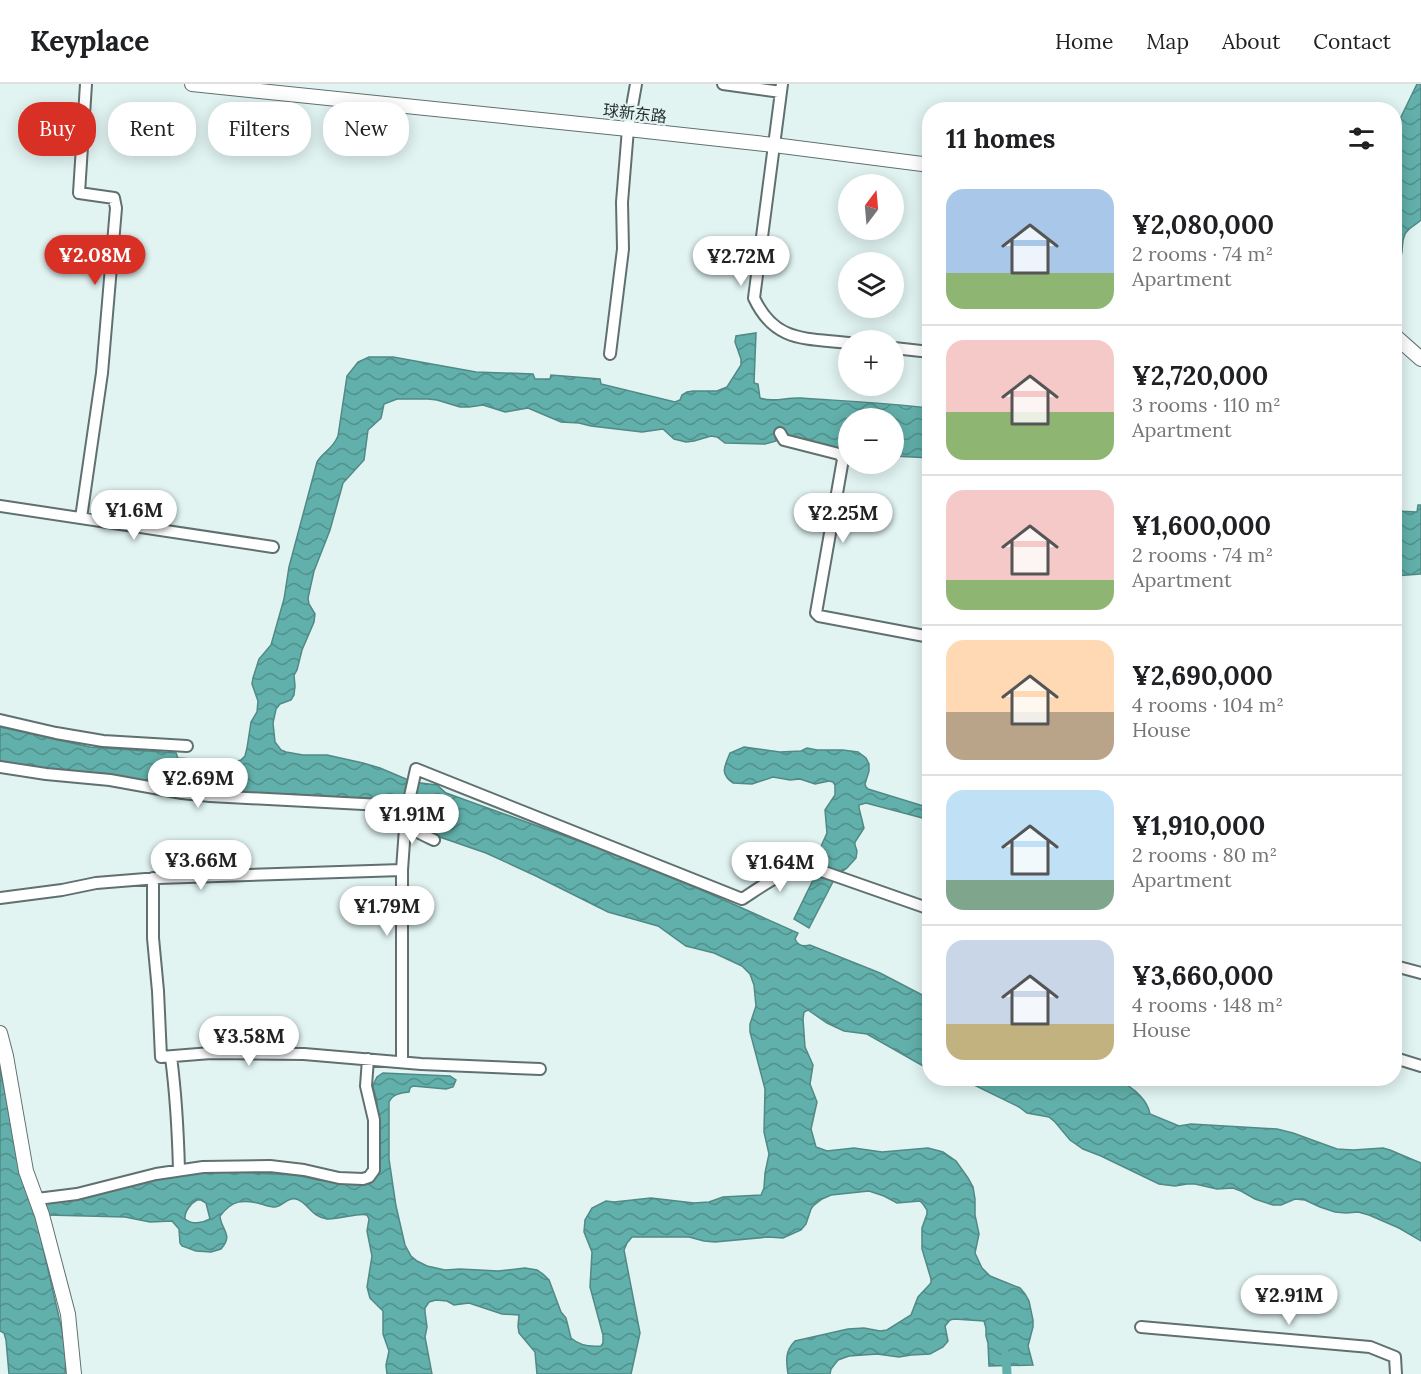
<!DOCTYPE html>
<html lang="en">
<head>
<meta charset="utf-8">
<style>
	:root { --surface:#fff; --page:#f6f6f6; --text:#202124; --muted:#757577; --line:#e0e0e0; --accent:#d93025 }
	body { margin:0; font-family:Lora,"Noto Sans SC",serif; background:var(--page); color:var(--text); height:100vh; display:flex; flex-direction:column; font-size:22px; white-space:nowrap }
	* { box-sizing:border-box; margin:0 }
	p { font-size:20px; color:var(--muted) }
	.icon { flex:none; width:33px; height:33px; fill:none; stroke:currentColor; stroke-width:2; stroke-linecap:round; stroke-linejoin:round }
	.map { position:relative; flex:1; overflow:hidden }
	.details { position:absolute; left:922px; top:18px; width:480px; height:984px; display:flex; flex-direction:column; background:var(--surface); border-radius:24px; box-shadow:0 3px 15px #0003 }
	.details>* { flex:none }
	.guide { position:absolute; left:18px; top:18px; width:570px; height:54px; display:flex; gap:12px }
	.needle { width:39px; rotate:16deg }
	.controls { position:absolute; left:838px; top:90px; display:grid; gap:12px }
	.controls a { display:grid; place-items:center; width:66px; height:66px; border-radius:50%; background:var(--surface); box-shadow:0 3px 15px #0003; font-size:30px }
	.price { position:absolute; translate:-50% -51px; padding:0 14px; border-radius:21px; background:#fff; color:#222; font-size:20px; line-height:39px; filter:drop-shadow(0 2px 3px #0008) }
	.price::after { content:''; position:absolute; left:50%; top:36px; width:18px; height:14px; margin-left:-9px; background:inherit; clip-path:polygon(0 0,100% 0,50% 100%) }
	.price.current { background:var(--accent); color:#fff }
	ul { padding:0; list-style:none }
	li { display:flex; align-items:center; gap:18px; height:150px; padding:0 24px }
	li+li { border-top:2px solid var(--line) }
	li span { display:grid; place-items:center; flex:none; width:168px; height:120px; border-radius:18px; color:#555 }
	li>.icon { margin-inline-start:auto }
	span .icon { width:72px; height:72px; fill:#fffc; stroke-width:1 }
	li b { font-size:26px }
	h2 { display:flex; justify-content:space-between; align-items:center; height:72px; padding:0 24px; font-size:26px }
	.chip { padding:0 21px; border-radius:24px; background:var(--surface); box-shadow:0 3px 15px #0003; font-size:21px; line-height:54px }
	.chip.current { background:var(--accent); color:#fff }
	header { display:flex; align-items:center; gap:36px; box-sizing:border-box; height:84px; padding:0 30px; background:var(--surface); border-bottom:2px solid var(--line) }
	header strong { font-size:28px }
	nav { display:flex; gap:33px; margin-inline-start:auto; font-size:21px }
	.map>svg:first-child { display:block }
</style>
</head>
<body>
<header>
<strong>Keyplace</strong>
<nav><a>Home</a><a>Map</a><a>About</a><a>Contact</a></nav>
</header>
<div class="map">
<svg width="1421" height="1290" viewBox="0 0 1421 1290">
	<defs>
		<pattern id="water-waves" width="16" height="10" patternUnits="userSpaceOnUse" patternTransform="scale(1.5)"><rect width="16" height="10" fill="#62b0ab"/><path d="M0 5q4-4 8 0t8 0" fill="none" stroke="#51908c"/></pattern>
	</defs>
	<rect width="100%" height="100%" fill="#e1f4f2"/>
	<path fill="url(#water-waves)" stroke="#508985" stroke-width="1.5" fill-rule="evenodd" d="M 1417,0 L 1421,0 L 1421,136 C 1416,141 1409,143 1405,150 C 1399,163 1407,169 1395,179 L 1395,70 L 1397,45 L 1400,35 Z
		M 756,249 L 754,299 L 758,300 L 760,314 C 773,319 787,313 801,314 C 844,317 887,319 930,324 L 930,374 L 894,372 L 894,334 L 849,334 L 849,367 L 838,365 L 824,360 L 797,355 L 781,347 L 775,351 L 776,357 L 765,360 L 725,359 L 717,353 L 711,352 L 694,357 L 686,358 L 674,355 L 663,345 L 642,348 L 591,342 L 579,339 L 561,338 L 528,324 L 505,328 L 483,321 L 469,323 L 460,323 L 437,316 L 428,315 L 397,315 L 384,320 L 381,334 L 368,346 L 364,376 L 343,399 L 330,446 L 314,487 L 308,514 L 309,520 L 315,530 L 314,538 L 302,566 L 297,586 L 294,591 L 295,602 L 294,611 L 291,616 L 280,620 L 276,625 L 273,639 L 275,658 L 281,666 L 286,668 L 303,671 L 327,671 L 363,679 L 380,684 L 413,698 L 437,701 L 446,709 L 604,766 L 706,808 L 798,849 L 795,855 C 798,862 803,863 810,861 L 880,889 L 930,915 L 930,986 L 867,950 L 844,947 L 827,939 L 808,926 L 804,928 L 803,935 L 805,963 L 813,981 L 810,1000 L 817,1018 L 811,1045 L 816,1063 L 827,1067 L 854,1064 L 882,1068 L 928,1064 L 943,1068 L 956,1077 L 968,1094 L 973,1103 L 975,1115 L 975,1131 L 979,1150 L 975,1169 L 982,1184 L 990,1192 L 1020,1204 L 1025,1210 L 1029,1217 L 1033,1236 L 1033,1243 L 1028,1262 L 1033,1281 L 989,1282 L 988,1259 L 986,1252 L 986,1244 L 984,1237 L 954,1235 L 950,1236 L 945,1242 L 948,1257 L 943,1263 L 930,1270 L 911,1271 L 899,1273 L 877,1270 L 849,1272 L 838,1276 L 831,1285 L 830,1290 L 788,1290 C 786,1276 785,1267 795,1257 L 848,1245 L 864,1244 L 880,1247 L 887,1246 L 911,1231 L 918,1213 L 931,1199 L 931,1195 L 922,1165 L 922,1144 L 927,1130 L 927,1126 L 923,1120 L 920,1117 L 897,1119 L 884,1112 L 869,1107 L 831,1111 L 822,1115 L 813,1122 L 811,1125 L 806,1140 L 801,1146 L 783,1154 L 768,1153 L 715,1158 L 704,1157 L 689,1153 L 632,1153 L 627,1159 L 624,1166 L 640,1249 L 631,1290 L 537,1290 L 535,1268 L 519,1249 L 518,1242 L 519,1231 L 502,1230 L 469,1219 L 454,1221 L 447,1217 L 436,1216 L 429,1218 L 425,1224 L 425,1228 L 427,1243 L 425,1253 L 432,1290 L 387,1290 L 386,1281 L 389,1267 L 383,1250 L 383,1227 L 370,1214 L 367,1203 L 372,1172 L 367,1147 L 369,1135 L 367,1131 C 359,1128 339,1136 327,1135 C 311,1133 308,1118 296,1115 C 287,1113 283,1122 275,1123 C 270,1123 265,1121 261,1120 C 243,1115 232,1116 220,1132 C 221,1146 234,1151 221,1165 L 211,1168 L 196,1167 L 182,1162 L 180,1159 L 179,1145 L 172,1137 L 150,1138 L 125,1133 L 47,1131 L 44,1119 L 90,1113 L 169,1091 L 216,1087 L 296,1091 L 318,1096 L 359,1100 L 367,1099 L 376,1085 L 377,1017 L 373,1003 L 374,999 L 377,993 L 383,989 L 450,992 L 456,996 L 453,1003 L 446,1005 L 413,1002 L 410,1004 L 409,1008 C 400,1009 393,1010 389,1018 L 389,1075 L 396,1122 L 405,1161 L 411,1172 L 417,1177 L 427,1182 L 445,1186 L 460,1185 L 498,1187 L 525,1184 L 537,1186 L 543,1190 L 549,1196 L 561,1228 L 566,1234 L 571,1254 C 579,1261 591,1263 601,1262 L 603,1259 L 603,1251 L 590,1203 L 592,1168 L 584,1148 L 585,1136 L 592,1124 L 606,1117 L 614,1118 L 651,1114 L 694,1119 L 709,1118 L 723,1113 L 761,1111 L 764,1104 L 765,1089 L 769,1070 L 764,1048 L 765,1005 L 750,948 L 750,940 L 756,922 L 754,901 L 750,890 L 742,882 L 714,869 L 686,862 L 658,842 L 608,828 L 536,792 L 486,769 L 431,750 L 410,735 L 403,723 L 392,716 L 242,708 L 159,701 L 110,690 L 66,688 L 0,678 L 0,643 L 90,663 L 176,669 L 178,674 L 235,678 L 241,676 L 245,672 L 247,664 L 251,638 L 257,628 L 258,617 L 252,600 L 253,594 L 259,575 L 271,561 L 284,515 L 289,483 L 317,378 C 324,367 332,366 338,352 L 347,292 L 358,278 L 369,273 L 393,273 L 476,288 L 533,290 L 535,295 L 550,295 L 551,291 L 600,295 L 601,300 L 675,318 L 680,316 L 682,311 L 687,308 L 693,307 L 717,307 L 727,303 L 741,281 L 741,275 L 735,258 L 736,252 ZM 197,1116 L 201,1116 L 206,1119 L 210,1135 C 203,1139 192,1141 185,1135 C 184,1128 191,1119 197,1116 Z
		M 1395,420 L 1396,427 L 1417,428 L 1418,421 L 1421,421 L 1421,490 L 1395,492 Z
		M 744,663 L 780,668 L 801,667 L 807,664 L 817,666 L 843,666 L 858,668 L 866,674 L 869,680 L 869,687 L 865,700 L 866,703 L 868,705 L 930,724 L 930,736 L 866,719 L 859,721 L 859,724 L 864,744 L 855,758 L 855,761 L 857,767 L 856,774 L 847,784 L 836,792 L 809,844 L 794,835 L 813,796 L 818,769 L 827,749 L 825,726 L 835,711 L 835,701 L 833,698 L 829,697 L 815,700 L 800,695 L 790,696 L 773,693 L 752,700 L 733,699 C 719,689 725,682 730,669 Z
		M 0,984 L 15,1056 L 37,1125 L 42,1159 L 63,1251 L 66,1272 L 65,1290 L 9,1290 L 6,1256 L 4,1249 L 0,1247 Z
		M 958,995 L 1117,995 C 1130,1002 1147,1014 1150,1030 L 1179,1042 L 1191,1040 L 1277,1045 L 1293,1049 L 1337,1065 L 1353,1066 L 1383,1064 L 1390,1066 L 1421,1079 L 1421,1157 L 1399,1144 L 1369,1131 L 1358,1128 L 1346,1129 L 1335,1128 L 1320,1123 L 1305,1116 L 1295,1115 L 1281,1121 L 1273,1121 L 1255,1115 L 1241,1107 L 1233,1104 L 1217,1105 L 1195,1100 L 1187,1100 L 1175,1102 L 1159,1100 L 1101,1072 L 1083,1065 L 1070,1056 L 1055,1038 L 1049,1033 L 1027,1029 L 1019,1023 L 966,997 Z"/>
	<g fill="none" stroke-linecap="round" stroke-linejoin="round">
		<path stroke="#62b0ab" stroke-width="9" d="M 1006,1271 L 1007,1290"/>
		<g stroke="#60706f" stroke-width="14">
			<path id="minor" d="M 723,0 L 781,8
				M 782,0 L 754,214 C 775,259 806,254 849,259
				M 894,264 L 930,268
				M 610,270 L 623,165 L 622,118 L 628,45 L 636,0
				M 780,349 L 784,356 L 839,370 L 843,375 L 816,529 L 819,532 L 930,553
				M 0,422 L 273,463
				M 81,434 L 102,289 L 116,124 L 114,114 L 79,109 L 86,0
				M 0,636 L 56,649 L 103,657 L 187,662
				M 0,683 L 46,690 L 110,696 L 182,709 L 210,712 L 382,721 C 398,725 397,733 408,742 C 416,748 425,752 434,756
				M 153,794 L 153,854 L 158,907 L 161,973 L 211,969 L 304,970 L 421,980 L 540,985
				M 0,814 L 62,806 L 96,799 L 158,794 L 402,786
				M 1395,882 L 1421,889
				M 171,973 C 176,1011 178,1048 179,1086
				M 1395,974 L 1421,982
				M 402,978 L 402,786 L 406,730 L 416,685 L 742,815 C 761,803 787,783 810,783 L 930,825
				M 37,1115 L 77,1110 L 156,1090 L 203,1083 L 270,1082 L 304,1086 L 339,1094 L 363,1095 L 369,1093 L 374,1086 L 374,1036 L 366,1002 L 368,975
				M 1141,1243 L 1370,1263 L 1395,1273 L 1396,1290"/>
		</g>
		<g stroke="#60706f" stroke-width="16">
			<path id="tertiary" d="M 192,0 L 628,45 L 774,61 L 930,81
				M 1395,252 L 1421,275
				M 0,949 L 6,972 L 26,1087 L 42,1131 L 68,1230 L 74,1290"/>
		</g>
		<use href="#minor" stroke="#fff" stroke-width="10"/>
		<use href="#tertiary" stroke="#fff" stroke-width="14"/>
	</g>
	<g text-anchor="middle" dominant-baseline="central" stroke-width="4.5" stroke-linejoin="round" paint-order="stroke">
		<g font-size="16" fill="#272e2d" stroke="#e1f4f2">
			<text transform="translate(635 29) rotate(6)">球新东路</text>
		</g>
	</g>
</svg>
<div class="controls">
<a><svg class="needle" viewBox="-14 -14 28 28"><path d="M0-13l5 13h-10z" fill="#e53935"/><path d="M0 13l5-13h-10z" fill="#757577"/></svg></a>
<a><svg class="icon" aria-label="layers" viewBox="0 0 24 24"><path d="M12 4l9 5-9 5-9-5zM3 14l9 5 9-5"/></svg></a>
<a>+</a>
<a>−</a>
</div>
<b class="price current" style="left:95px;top:202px">¥2.08M</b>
<b class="price" style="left:741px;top:203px">¥2.72M</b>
<b class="price" style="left:134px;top:457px">¥1.6M</b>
<b class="price" style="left:843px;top:460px">¥2.25M</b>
<b class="price" style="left:198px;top:725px">¥2.69M</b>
<b class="price" style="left:412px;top:761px">¥1.91M</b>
<b class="price" style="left:201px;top:807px">¥3.66M</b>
<b class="price" style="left:780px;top:809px">¥1.64M</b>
<b class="price" style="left:387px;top:853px">¥1.79M</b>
<b class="price" style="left:249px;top:983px">¥3.58M</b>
<b class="price" style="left:1289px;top:1242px">¥2.91M</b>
<div class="guide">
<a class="chip current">Buy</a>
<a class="chip">Rent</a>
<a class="chip">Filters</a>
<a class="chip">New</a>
</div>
<section class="details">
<h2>11 homes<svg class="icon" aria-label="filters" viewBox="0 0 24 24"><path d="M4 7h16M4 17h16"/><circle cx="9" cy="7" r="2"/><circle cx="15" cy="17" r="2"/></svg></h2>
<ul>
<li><span style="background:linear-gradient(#a9c7e8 70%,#8fb573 0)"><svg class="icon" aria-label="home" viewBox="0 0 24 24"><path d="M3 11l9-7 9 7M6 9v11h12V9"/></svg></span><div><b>¥2,080,000</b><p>2 rooms · 74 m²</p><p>Apartment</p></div></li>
<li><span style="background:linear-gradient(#f6c9c9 60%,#8fb573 0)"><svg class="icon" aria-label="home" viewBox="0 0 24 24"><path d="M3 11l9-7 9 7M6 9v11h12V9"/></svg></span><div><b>¥2,720,000</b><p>3 rooms · 110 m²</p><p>Apartment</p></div></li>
<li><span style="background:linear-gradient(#f6c9c9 75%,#8fb573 0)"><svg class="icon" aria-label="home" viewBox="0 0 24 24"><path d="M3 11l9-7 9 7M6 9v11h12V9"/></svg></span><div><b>¥1,600,000</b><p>2 rooms · 74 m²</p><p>Apartment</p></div></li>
<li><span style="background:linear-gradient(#ffd9b3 60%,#b9a48a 0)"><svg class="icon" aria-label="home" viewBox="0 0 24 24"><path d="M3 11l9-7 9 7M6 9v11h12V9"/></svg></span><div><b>¥2,690,000</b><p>4 rooms · 104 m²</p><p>House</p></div></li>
<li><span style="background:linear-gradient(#bfe0f5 75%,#7fa58c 0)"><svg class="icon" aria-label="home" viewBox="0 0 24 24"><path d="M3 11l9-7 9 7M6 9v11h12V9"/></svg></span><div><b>¥1,910,000</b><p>2 rooms · 80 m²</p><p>Apartment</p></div></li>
<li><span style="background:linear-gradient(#c9d6e8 70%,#c2b280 0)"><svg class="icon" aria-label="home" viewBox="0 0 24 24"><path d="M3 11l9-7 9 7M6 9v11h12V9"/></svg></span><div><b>¥3,660,000</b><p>4 rooms · 148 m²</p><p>House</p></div></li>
</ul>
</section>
</div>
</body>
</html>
